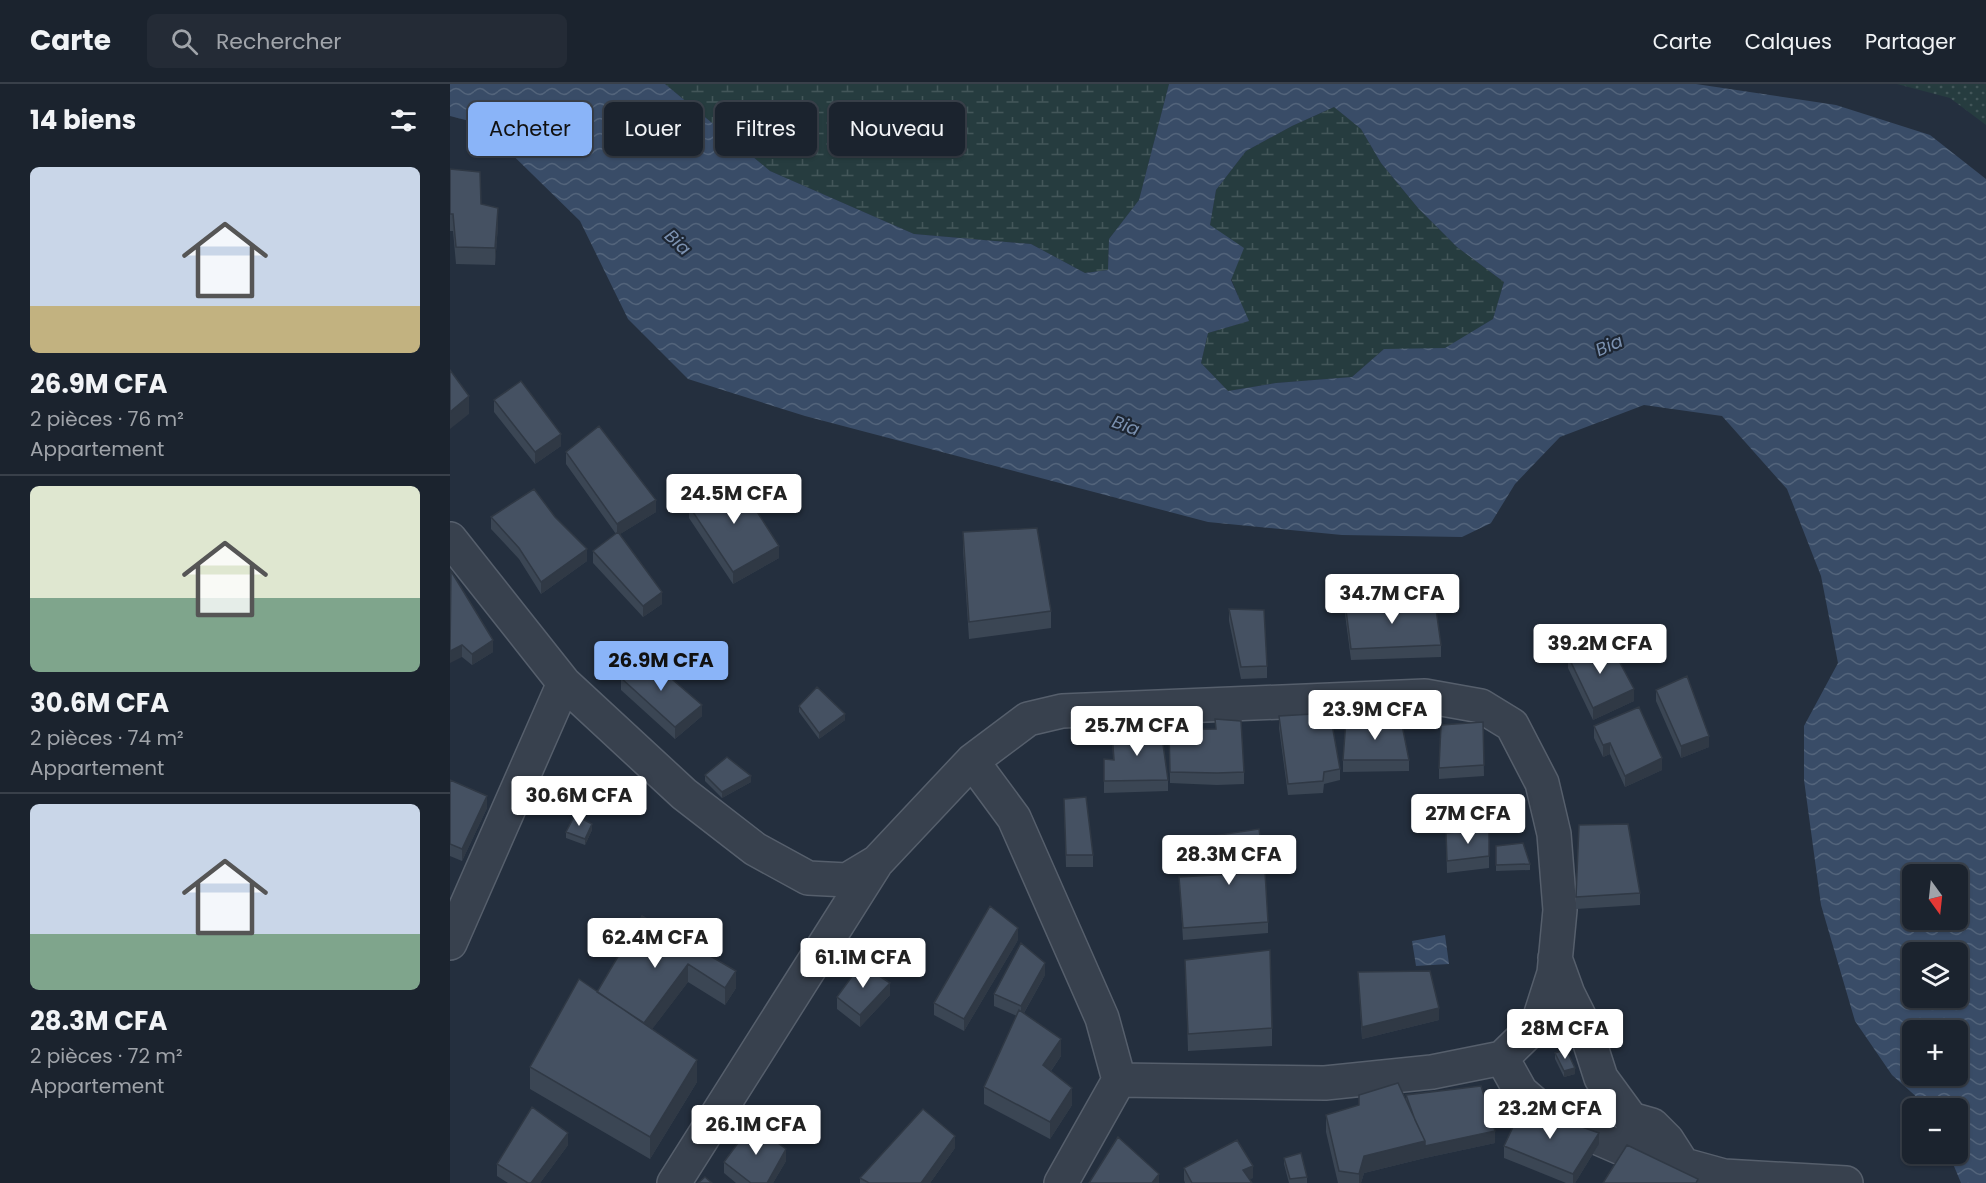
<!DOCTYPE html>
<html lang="fr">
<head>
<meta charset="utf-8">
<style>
	:root { --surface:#1b232e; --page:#242b36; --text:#f1f3f6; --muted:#a0a4aa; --line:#39404a; --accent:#8ab4f8 }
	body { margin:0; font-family:Poppins,sans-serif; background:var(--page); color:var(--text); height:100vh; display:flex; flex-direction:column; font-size:22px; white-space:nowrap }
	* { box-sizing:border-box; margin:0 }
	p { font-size:20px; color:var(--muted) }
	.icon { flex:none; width:33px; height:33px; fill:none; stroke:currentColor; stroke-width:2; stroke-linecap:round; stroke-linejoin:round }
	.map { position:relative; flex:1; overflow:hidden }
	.drawer { display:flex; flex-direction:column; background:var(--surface); width:450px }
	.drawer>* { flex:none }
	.hud { position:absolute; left:18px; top:18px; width:570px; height:54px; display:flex; gap:12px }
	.needle { width:39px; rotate:165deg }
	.controls { position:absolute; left:1452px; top:780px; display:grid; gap:12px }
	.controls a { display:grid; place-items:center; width:66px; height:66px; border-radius:9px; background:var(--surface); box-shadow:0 2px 4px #0004,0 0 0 2px var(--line); font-size:30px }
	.price { position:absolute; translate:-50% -51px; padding:0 14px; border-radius:6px; background:#fff; color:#222; font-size:20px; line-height:39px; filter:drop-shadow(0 2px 3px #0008) }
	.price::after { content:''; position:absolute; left:50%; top:36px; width:18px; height:14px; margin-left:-9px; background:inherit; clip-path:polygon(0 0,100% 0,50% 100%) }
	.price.active { background:var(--accent); color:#111 }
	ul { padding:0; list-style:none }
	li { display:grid; align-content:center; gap:12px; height:318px; padding:0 30px }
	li+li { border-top:2px solid var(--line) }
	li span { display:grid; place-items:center; height:186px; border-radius:9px; color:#555 }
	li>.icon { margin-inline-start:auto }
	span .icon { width:108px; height:108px; fill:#fffc; stroke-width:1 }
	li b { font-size:26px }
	h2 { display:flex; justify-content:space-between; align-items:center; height:72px; padding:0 30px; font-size:26px }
	.pill { padding:0 21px; border-radius:9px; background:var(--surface); box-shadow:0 2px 4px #0004,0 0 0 2px var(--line); font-size:21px; line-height:54px }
	.pill.active { background:var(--accent); color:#111 }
	header { display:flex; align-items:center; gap:36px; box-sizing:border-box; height:84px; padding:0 30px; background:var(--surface); border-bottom:2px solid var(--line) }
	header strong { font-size:28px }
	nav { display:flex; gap:33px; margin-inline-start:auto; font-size:21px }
	.search { width:420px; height:54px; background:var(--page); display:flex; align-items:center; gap:15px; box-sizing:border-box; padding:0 21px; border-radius:9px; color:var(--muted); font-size:22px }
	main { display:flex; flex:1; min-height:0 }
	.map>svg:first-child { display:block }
</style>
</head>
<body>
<header>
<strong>Carte</strong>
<div class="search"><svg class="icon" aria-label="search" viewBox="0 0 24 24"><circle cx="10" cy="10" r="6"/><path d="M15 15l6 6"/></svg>Rechercher</div>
<nav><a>Carte</a><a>Calques</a><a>Partager</a></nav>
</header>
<main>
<section class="drawer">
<h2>14 biens<svg class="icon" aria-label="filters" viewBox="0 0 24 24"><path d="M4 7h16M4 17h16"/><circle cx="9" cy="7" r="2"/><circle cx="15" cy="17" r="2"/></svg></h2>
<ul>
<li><span style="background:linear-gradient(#c9d6e8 75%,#c2b280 0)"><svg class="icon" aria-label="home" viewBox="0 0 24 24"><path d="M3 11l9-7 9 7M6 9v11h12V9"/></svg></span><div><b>26.9M CFA</b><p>2 pièces · 76 m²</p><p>Appartement</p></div></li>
<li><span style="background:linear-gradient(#dfe7d0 60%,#7fa58c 0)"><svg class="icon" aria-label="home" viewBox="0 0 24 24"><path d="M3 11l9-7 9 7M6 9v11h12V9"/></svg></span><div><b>30.6M CFA</b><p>2 pièces · 74 m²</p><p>Appartement</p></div></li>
<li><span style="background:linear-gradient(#c9d6e8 70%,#7fa58c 0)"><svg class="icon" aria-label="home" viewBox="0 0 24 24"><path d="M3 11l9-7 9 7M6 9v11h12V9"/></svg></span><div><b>28.3M CFA</b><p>2 pièces · 72 m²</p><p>Appartement</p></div></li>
</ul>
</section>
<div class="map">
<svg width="1536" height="1099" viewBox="0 0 1536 1099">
	<defs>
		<pattern id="wetland-marsh" width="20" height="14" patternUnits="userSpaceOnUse" patternTransform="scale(1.5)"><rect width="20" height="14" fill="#263c3f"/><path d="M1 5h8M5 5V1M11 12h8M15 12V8" fill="none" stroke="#435659"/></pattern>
		<pattern id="park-dots" width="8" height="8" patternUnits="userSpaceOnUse" patternTransform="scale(1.5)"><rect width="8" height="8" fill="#263c3f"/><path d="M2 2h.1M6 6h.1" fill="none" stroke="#435659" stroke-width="1.8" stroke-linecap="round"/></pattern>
		<pattern id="water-waves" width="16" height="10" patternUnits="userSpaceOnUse" patternTransform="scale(1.5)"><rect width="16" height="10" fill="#394c67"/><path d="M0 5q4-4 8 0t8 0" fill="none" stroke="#53647b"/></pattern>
	</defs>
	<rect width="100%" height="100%" fill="#242f3e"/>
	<path fill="url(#wetland-marsh)" d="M 215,0 L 719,0 L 689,116 L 659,155 L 658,186 L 635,189 L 581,160 L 464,150 L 320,87 Z
		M 884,23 L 911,45 L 931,79 L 968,124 L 1007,163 L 1054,198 L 1043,235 L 995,265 L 934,265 L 902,293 L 826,299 L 778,307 L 751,279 L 758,249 L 798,237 L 760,141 L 766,106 L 796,67 L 842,42 Z"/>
	<path fill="url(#park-dots)" d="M 1447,0 L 1536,0 L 1536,41 L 1500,14 Z"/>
	<path fill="url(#water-waves)" fill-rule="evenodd" d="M 0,0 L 215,0 L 320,87 L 464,150 L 581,160 L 635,189 L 658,186 L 659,155 L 689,116 L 719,0 L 1246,0 L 1386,21 L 1480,51 L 1536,95 L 1536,1099 L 1511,1099 L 1499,1070 L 1508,1070 L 1508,1024 L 1479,1024 L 1442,991 L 1405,937 L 1371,821 L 1354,696 L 1354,642 L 1388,579 L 1371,492 L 1337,405 L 1272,332 L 1194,321 L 1110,353 L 1065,400 L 1041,439 L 1012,453 L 892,451 L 758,438 L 355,332 L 238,295 L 178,235 L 130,137 L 31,40 L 0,32 ZM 884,23 L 911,45 L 931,79 L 968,124 L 1007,163 L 1054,198 L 1043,235 L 995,264 L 934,265 L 902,293 L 826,299 L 778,307 L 751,279 L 758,249 L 799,237 L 781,196 L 794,164 L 760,141 L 766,106 L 796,67 L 842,42 ZM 1462,790 L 1508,790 L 1508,836 L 1462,836 ZM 1462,868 L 1508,868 L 1508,914 L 1462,914 ZM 1462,946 L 1508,946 L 1508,992 L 1462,992 Z
		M 995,851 L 999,880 L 966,882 L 962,857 Z"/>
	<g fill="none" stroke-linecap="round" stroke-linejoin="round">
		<g stroke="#565f6c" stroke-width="36">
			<path id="street" d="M 0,455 L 114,599 L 234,710 L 305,765 L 358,794 L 397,796 L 427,778 L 522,677 L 578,635 L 612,627 L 975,612 L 1031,622 L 1062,641 L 1092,699 L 1104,750 L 1110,826 L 1104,889 L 1088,939 L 1052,974 L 982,988 L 875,999 L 669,996 L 611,1099
				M 522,677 L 564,734 L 652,934 L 669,996
				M 0,859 L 114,599
				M 1105,874 L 1118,910 L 1135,944 L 1151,994 L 1181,1035 L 1202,1041 L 1217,1056 L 1233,1081
				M 1052,974 L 1071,1008 L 1100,1033 L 1169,1063 L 1274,1092 L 1396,1099
				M 224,1099 L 425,781"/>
		</g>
		<use href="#street" stroke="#38414e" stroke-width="33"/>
	</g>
	<path fill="#3b4654" d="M 0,85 L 48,141 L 45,181 L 6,180 L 3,147 L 0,147 Z
		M 44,316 L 111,362 L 85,380 L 44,328 Z
		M 116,368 L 206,428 L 170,450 L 212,520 L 193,533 L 143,479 L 143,467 L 166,450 L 116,380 Z
		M 239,422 L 329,474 L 283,500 L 239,434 Z
		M 41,433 L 137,477 L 91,510 L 69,475 L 41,445 Z
		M 513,448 L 601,527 L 601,544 L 519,555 L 513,466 Z
		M 0,488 L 43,568 L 22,581 L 12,573 Z
		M 895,518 L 991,561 L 991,573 L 901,576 L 895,530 Z
		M 779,525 L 817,582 L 817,594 L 791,595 L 779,537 Z
		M 1118,572 L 1184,617 L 1143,636 L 1118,584 Z
		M 171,594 L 252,632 L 225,655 L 171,606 Z
		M 1206,606 L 1259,663 L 1231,674 L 1206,617 Z
		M 349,622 L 395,636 L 369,655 L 349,628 Z
		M 829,632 L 890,685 L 890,696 L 874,700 L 873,709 L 838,711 L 829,644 Z
		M 1033,638 L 1034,692 L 989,695 L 989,684 Z
		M 1144,642 L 1212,686 L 1175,703 L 1160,670 L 1153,673 L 1144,654 Z
		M 719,646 L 794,688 L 794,700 L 767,701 L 720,699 Z
		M 662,648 L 718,696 L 718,707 L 654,709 L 654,675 L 663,676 Z
		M 893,676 L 959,676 L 959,687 L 893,688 Z
		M 255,691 L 301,698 L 272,714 L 255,697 Z
		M 0,696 L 37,724 L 12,777 L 0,772 Z
		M 614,715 L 643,771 L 643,783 L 616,783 Z
		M 809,745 L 818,838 L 818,849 L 733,856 L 729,793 L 770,791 L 763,764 L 763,752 Z
		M 142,746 L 135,761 L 116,754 L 116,748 Z
		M 996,749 L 1039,772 L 1039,784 L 997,789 Z
		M 1046,762 L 1080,780 L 1080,786 L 1046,787 Z
		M 1190,809 L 1190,821 L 1126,825 L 1126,813 Z
		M 192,832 L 286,904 L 275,921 L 238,898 L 202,945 L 247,998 L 200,1075 L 80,1005 L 80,983 L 147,908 Z
		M 568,856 L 514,947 L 484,931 L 484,919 Z
		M 735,876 L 822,944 L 822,962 L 738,967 Z
		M 908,888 L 989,936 L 912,955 Z
		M 595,891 L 574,929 L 611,972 L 601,987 L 622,1021 L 600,1055 L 534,1020 L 534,1003 L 567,932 L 544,922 L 544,910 Z
		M 440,911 L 410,943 L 387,925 L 387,913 Z
		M 1105,969 L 1125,990 L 1114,993 L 1105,975 Z
		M 956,1011 L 1045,1059 L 975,1074 L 914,1089 L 911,1099 L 888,1099 L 876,1048 L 876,1031 L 956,1017 Z
		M 1149,1060 L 1125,1099 L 1116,1099 L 1054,1074 L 1054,1062 Z
		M 118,1061 L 90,1099 L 58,1099 L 47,1092 L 47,1080 Z
		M 505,1064 L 480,1099 L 410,1099 L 410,1094 Z
		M 834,1074 L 857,1093 L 857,1099 L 839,1099 L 834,1080 Z
		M 336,1077 L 323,1099 L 286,1099 L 274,1089 L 274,1078 Z
		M 734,1084 L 803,1094 L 799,1095 L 802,1099 L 735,1099 L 734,1096 Z"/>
	<path fill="#303945" d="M 48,124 L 48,141 L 45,181 L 45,164 Z
		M 19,312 L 19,330 L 0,345 L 0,328 Z
		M 111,350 L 111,362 L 85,380 L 85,368 Z
		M 206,416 L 206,428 L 167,452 L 167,440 Z
		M 329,462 L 329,474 L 283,500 L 283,488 Z
		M 137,465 L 137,477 L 91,510 L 91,498 Z
		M 212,508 L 212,520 L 193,533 L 193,522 Z
		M 43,556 L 43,568 L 22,581 L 22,570 Z
		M 12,561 L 12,573 L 0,579 L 0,567 Z
		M 1184,605 L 1184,617 L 1143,636 L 1143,624 Z
		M 252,621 L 252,632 L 225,655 L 225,643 Z
		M 395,630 L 395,636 L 369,655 L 369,649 Z
		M 1259,652 L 1259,663 L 1231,674 L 1231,662 Z
		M 1160,659 L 1160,670 L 1153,673 L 1153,661 Z
		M 1212,674 L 1212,686 L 1175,703 L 1175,692 Z
		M 301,692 L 301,698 L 272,714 L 272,708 Z
		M 37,712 L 37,724 L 12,777 L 12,765 Z
		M 142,740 L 142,746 L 135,761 L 135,755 Z
		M 568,844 L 568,856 L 514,947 L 514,935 Z
		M 595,879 L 595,891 L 571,934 L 571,922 Z
		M 238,880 L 238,898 L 194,956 L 194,939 Z
		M 286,887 L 286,904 L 275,921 L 275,904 Z
		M 440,899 L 440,911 L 410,943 L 410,931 Z
		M 989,924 L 989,936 L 912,955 L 912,943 Z
		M 611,955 L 611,972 L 593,998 L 593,981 Z
		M 247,976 L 247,998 L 200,1075 L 200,1053 Z
		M 1125,984 L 1125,990 L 1114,993 L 1114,987 Z
		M 622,1004 L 622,1021 L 600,1055 L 600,1038 Z
		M 1045,1047 L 1045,1059 L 975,1074 L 914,1089 L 911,1099 L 909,1099 L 909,1090 L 914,1072 L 975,1057 Z
		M 118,1049 L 118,1061 L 90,1099 L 81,1099 Z
		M 1149,1049 L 1149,1060 L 1125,1099 L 1123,1099 L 1123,1090 Z
		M 505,1052 L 505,1064 L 480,1099 L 471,1099 Z
		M 336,1065 L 336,1077 L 323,1099 L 317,1099 Z
		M 803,1082 L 803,1094 L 793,1098 L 793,1086 Z
		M 709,1090 L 709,1099 L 702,1099 Z"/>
	<path fill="#455162" stroke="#303945" stroke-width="1.5" d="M 0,85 L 30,88 L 31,120 L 48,124 L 45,164 L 6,163 L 3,130 L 0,130 Z
		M 0,286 L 19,312 L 0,328 Z
		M 71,297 L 111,350 L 85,368 L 44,316 Z
		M 149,342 L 206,416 L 167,440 L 116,368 Z
		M 284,392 L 329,462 L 283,488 L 239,422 Z
		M 84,405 L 105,433 L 137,465 L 91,498 L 69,464 L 41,433 Z
		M 587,444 L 601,527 L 519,538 L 513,448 Z
		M 168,448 L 212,508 L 193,522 L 143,467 Z
		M 1,487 L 43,556 L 22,570 L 12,561 L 0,567 Z
		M 895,518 L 985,518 L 991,561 L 901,565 Z
		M 779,525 L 814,526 L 817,582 L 791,583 Z
		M 1141,560 L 1147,569 L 1162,564 L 1184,605 L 1143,624 L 1118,572 Z
		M 195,572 L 252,621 L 225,643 L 171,594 Z
		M 1237,592 L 1259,652 L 1231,662 L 1206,606 Z
		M 367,603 L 395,630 L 369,649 L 349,622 Z
		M 1189,623 L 1212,674 L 1175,692 L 1160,659 L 1153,661 L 1144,642 Z
		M 880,629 L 890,685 L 874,688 L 873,697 L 838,700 L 829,632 Z
		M 765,635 L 791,637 L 794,688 L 767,689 L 720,688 L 719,646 L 766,645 Z
		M 896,636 L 951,636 L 959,676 L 893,676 Z
		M 1033,638 L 1034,681 L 989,684 L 991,641 Z
		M 711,646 L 718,696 L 654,697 L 654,675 L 664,676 L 662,648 Z
		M 277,673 L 301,692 L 272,708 L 255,691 Z
		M 0,696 L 37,712 L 12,765 L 0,760 Z
		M 636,713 L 643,771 L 616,771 L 614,715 Z
		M 125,731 L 142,740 L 135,755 L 116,748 Z
		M 1178,740 L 1190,809 L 1126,813 L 1129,741 Z
		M 809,745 L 815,788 L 818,838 L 733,844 L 729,793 L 801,789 L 772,788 L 763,752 Z
		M 1039,745 L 1039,772 L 997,777 L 996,749 Z
		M 1073,759 L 1080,780 L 1046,781 L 1046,762 Z
		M 540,822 L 568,844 L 514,935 L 484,919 Z
		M 192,832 L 286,887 L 275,904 L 238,880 L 194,939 L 147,908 Z
		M 571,859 L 595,879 L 571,922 L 544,910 Z
		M 820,866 L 822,944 L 738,950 L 735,876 Z
		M 411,880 L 440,899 L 410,931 L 387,913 Z
		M 980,887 L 989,924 L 912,943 L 908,888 Z
		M 129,895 L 247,976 L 200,1053 L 80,983 Z
		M 569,926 L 611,955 L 593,981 L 622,1004 L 600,1038 L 534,1003 Z
		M 1116,965 L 1125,984 L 1114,987 L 1105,969 Z
		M 948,999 L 975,1057 L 914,1072 L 909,1090 L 889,1087 L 876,1031 L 909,1021 L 909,1011 Z
		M 1031,1002 L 1045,1047 L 975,1062 L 975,1057 L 965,1036 L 956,1011 Z
		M 1073,1022 L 1149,1049 L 1123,1090 L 1054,1062 Z
		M 82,1023 L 118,1049 L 81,1099 L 78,1099 L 47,1080 Z
		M 473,1025 L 505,1052 L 471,1099 L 419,1099 L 410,1094 Z
		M 302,1040 L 336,1065 L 317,1099 L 301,1099 L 274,1078 Z
		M 668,1053 L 709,1090 L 702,1099 L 639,1099 Z
		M 787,1056 L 803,1082 L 793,1086 L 802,1099 L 742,1099 L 734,1084 Z
		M 1177,1061 L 1248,1095 L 1246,1099 L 1153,1099 Z
		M 851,1069 L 857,1093 L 840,1095 L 834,1074 Z
		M 255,1093 L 262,1099 L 248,1099 Z"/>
	<g text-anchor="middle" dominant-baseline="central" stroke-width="4.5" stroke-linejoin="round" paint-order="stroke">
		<g font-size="18" font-style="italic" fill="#7c92b1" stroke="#1d2633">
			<text transform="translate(228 158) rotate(43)">Bia</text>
			<text transform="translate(1159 261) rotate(-23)">Bia</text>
			<text transform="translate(676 341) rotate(20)">Bia</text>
		</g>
	</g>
</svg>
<div class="controls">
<a><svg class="needle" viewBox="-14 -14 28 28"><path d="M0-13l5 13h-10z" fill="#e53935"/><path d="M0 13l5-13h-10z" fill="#a0a4aa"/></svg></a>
<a><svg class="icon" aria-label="layers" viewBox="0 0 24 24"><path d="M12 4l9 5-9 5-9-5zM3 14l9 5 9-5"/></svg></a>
<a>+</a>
<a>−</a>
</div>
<b class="price" style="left:284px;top:441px">24.5M CFA</b>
<b class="price" style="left:942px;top:541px">34.7M CFA</b>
<b class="price" style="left:1150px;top:591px">39.2M CFA</b>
<b class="price active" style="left:211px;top:608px">26.9M CFA</b>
<b class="price" style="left:925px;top:657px">23.9M CFA</b>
<b class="price" style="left:687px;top:673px">25.7M CFA</b>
<b class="price" style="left:129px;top:743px">30.6M CFA</b>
<b class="price" style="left:1018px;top:761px">27M CFA</b>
<b class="price" style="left:779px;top:802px">28.3M CFA</b>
<b class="price" style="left:205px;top:885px">62.4M CFA</b>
<b class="price" style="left:413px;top:905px">61.1M CFA</b>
<b class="price" style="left:1115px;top:976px">28M CFA</b>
<b class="price" style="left:1100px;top:1056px">23.2M CFA</b>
<b class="price" style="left:306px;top:1072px">26.1M CFA</b>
<div class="hud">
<a class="pill active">Acheter</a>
<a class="pill">Louer</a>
<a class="pill">Filtres</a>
<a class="pill">Nouveau</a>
</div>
</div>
</main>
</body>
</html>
